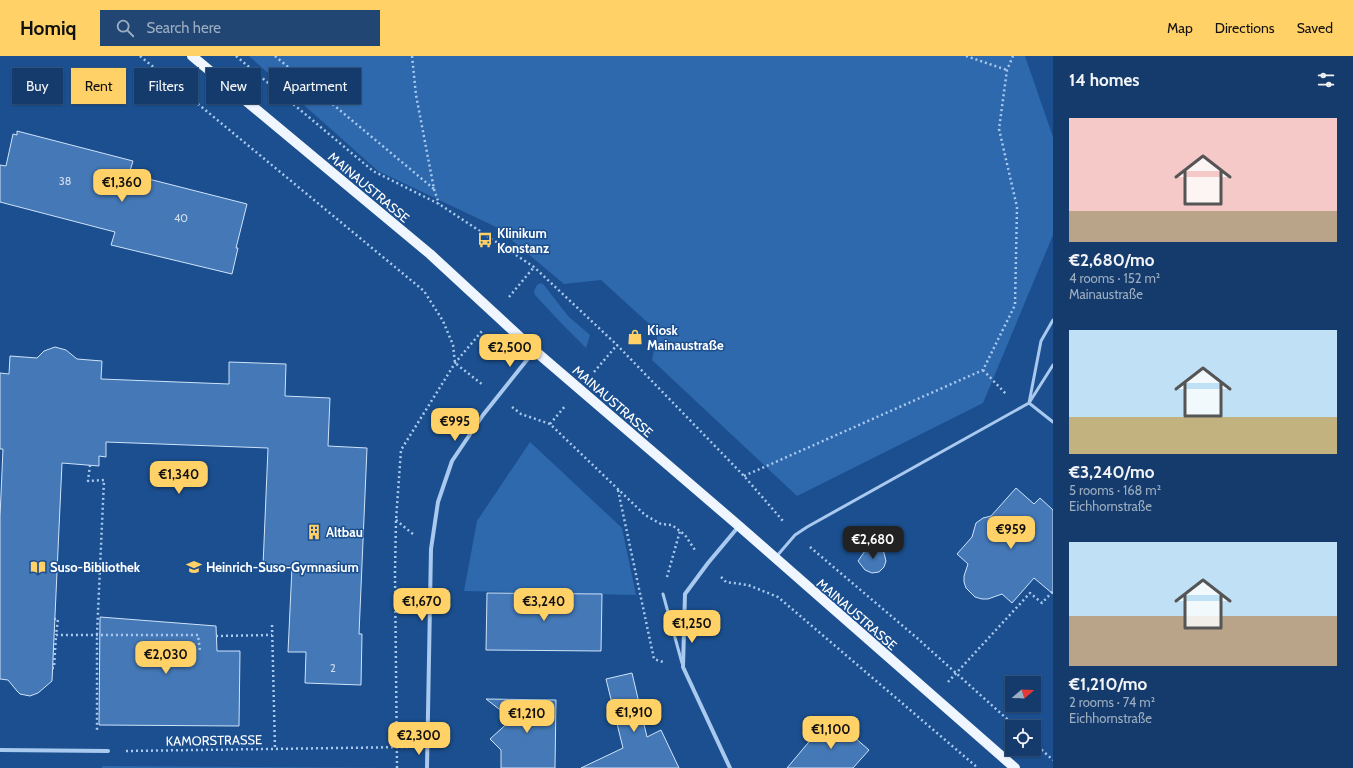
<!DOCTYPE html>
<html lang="en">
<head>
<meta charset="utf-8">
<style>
	:root { --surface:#143b6b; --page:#214673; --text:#f1f3f6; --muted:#9dadc1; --line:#33557e; --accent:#ffd166 }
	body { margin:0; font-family:Cabin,sans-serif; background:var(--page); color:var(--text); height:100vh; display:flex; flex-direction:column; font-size:15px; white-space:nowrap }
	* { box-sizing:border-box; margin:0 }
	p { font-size:13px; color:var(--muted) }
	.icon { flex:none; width:22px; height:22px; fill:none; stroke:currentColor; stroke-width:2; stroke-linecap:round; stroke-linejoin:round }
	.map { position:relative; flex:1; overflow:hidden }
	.sheet { display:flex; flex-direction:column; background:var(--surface); width:300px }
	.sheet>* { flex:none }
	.guide { position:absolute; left:12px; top:12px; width:380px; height:36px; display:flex; gap:8px }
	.needle { width:26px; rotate:71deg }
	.controls { position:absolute; left:1005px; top:620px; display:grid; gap:8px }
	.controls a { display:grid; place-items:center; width:36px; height:36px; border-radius:0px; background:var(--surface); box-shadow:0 1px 3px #0004,0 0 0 1px var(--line); font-size:20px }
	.price { position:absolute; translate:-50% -34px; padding:0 9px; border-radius:8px; background:var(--accent); color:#111; font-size:13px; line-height:26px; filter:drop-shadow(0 1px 2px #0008) }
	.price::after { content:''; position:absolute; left:50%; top:24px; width:12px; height:9px; margin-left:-6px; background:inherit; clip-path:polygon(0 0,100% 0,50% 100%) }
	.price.selected { background:#222; color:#fff }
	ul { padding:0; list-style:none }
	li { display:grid; align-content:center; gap:8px; height:212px; padding:0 16px }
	li span { display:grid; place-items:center; height:124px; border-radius:0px; color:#555 }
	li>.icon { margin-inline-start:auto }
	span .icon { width:72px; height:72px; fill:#fffc; stroke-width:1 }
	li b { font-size:17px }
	h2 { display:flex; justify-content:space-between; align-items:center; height:48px; padding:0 16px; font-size:17px }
	.chip { padding:0 14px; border-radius:0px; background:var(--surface); box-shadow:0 1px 3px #0004,0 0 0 1px var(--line); font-size:14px; line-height:36px }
	.chip.selected { background:var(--accent); color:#111 }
	header { display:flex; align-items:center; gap:24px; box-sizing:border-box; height:56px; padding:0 20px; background:var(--accent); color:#111 }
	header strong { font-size:19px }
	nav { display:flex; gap:22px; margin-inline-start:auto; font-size:14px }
	.search { width:280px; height:36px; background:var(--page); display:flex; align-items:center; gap:10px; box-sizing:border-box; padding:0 14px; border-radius:0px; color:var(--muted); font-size:15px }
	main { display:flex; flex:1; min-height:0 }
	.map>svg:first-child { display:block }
</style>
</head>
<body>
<header>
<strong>Homiq</strong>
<div class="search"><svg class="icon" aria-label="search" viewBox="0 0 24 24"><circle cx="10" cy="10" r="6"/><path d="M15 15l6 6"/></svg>Search here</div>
<nav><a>Map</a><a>Directions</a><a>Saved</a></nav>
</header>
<main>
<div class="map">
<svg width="1053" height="712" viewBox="0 0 1053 712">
	<rect width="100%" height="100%" fill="#1b4f8f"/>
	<path fill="#2e69ad" d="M 249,0 L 1025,0 L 1053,81 L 1053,179 L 983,347 L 797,440 L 652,304 L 658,276 L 601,224 L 564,228 L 496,171 L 378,115 Z
		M 541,227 L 544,229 L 568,260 L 590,279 L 586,292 L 561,267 L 535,239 L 534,235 L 537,229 Z
		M 530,386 L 622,472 L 636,539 L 464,535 L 477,465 Z
		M 102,710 L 390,712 L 102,712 Z"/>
	<path fill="#4478b7" stroke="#cfe3fa" d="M 17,75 L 133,105 L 129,118 L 247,148 L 236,192 L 238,192 L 232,218 L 111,189 L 115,176 L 0,146 L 0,109 L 6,110 L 13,78 L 17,79 Z
		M 55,291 L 66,294 L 77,303 L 102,305 L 101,323 L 229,328 L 229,306 L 286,308 L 285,340 L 330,342 L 328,390 L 367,392 L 359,578 L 362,578 L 361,629 L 305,627 L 306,596 L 288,596 L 292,511 L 263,510 L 268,392 L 106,386 L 106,401 L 99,400 L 99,410 L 62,407 L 52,625 L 38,637 L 30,640 L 20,638 L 17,635 L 8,624 L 0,623 L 0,461 L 3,393 L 0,393 L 0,317 L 9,318 L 10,300 L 37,302 L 44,295 Z
		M 1016,432 L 1034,448 L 1040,442 L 1053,454 L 1053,538 L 1034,522 L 1012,547 L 1002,538 L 988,543 L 982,543 L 975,541 L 966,532 L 964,526 L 964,520 L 968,508 L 957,498 L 972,481 L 976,467 L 983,462 L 991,460 Z
		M 871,492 L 883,493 L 886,505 L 884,511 L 879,516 L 872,517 L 865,514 L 858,505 L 865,495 Z
		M 487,537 L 602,538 L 601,595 L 486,594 Z
		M 100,561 L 216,570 L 217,595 L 240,595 L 239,670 L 99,669 Z
		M 632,617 L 647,681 L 661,674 L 679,712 L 581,712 L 623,692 L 606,623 Z
		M 486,643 L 556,644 L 555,712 L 501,712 L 501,694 L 490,683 L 512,663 Z
		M 832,662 L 869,694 L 853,712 L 787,712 L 824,668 L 825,670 Z"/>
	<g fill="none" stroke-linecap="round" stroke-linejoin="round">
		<path stroke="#a9c9ee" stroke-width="2.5" stroke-dasharray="2 3" stroke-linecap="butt" d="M 140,0 L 424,235 L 443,265 L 453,289 L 455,307 L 483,329
			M 236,0 L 373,115 L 439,148 L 534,211 L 617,289 L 744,420 L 783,465
			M 275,0 L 434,133
			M 412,0 L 416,39 L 434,133 L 439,148
			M 966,0 L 1007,14
			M 509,241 L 534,211
			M 983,314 L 1007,339
			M 594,316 L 617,289
			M 512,351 L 521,358 L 550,368 L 645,459 L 661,468 L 672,469 L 685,479 L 695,494
			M 550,368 L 566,349
			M 90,409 L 88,425 L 104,424 L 97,578 L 97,676
			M 744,420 L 983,314 L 1015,249 L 1017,151 L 999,73 L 1007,14 L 1013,0
			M 618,434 L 654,603 L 663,606
			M 396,464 L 414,479
			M 810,491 L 917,582 L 1016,671
			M 667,521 L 680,475
			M 721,521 L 726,526 L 748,529 L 778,541 L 978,712
			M 54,563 L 58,563 L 56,579
			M 272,569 L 275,693
			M 216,580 L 272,579
			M 52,612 L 54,612 L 56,579 L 198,579 L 200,595
			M 948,626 L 1030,537 L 1042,547 L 1053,535
			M 1034,687 L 1053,704
			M 126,695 L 409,691
			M 397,712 L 395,517 L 396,464 L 401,394 L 455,307 L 482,275"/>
		<path stroke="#a9c9ee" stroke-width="3" d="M 1053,309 L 1029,347 L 1053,366
			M 776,501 L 795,479 L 807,471 L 1029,347 L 1041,285 L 1053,264
			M 663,538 L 682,607"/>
		<path stroke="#a9c9ee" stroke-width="4" d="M 0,694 L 108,695
			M 427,712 L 431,493 L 438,446 L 452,405 L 483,359 L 534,295
			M 730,712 L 683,611 L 685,538 L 708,507 L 739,470"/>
		<path stroke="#f0f6ff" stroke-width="10" d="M 192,0 L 430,198 L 534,294 L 739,470 L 1015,712"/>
	</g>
	<defs>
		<g id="bus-bare" transform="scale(1.2)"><path d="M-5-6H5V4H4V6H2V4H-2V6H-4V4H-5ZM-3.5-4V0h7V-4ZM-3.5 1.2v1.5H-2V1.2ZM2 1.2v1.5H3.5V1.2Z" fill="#ffd166" stroke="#1b4f8f" stroke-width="2.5" paint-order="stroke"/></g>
		<g id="shop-bare" transform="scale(1.2)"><path d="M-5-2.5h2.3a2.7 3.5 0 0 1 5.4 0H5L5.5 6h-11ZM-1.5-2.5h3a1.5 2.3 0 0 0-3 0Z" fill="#ffd166" stroke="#1b4f8f" stroke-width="2.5" paint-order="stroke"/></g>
		<g id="building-bare" transform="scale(1.2)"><path d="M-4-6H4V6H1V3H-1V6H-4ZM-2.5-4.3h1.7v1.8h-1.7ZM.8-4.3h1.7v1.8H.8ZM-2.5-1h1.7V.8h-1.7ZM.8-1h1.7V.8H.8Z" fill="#ffd166" stroke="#1b4f8f" stroke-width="2.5" paint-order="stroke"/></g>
		<g id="library-bare" transform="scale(1.2)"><path d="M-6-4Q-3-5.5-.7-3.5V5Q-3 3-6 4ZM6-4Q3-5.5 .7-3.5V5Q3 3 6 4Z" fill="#ffd166" stroke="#1b4f8f" stroke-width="2.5" paint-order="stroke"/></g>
		<g id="school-bare" transform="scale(1.2)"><path d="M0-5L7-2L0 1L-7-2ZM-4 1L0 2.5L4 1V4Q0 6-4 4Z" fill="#ffd166" stroke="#1b4f8f" stroke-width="2.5" paint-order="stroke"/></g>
	</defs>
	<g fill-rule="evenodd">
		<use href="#bus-bare" x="485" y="184"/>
		<use href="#shop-bare" x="635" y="281"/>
		<use href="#building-bare" x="314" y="476"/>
		<use href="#library-bare" x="38" y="511"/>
		<use href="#school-bare" x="194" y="511"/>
	</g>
	<g text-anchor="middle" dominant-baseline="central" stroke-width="3" stroke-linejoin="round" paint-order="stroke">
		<g font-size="11" fill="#d0dded">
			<text x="65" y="125">38</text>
			<text x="181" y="162">40</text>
			<text x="333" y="612">2</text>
		</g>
		<g font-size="13" fill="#fff" stroke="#1b4f8f">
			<text transform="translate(369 131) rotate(40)">MAINAUSTRASSE</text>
			<text transform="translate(613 345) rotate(41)">MAINAUSTRASSE</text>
			<text transform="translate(857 558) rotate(41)">MAINAUSTRASSE</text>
			<text transform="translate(214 684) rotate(-1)">KAMORSTRASSE</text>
		</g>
		<g font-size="13" font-weight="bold" fill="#fff" stroke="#1b4f8f" text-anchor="start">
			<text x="497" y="177">Klinikum<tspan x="497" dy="15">Konstanz</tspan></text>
			<text x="647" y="274">Kiosk<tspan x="647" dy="15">Mainaustraße</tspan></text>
			<text x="326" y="476">Altbau</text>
			<text x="50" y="511">Suso-Bibliothek</text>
			<text x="206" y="511">Heinrich-Suso-Gymnasium</text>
		</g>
	</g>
</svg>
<div class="controls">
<a><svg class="needle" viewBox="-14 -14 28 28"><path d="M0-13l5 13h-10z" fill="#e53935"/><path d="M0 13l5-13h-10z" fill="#9dadc1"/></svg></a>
<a><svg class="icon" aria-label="locate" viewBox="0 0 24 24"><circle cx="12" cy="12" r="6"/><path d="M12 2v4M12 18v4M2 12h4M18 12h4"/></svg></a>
</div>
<b class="price" style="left:122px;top:147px">€1,360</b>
<b class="price" style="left:510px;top:312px">€2,500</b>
<b class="price" style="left:455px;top:386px">€995</b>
<b class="price" style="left:179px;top:439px">€1,340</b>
<b class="price" style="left:1011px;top:494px">€959</b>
<b class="price selected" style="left:873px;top:504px">€2,680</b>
<b class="price" style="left:422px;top:566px">€1,670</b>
<b class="price" style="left:544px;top:566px">€3,240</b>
<b class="price" style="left:692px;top:588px">€1,250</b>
<b class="price" style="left:166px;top:619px">€2,030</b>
<b class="price" style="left:634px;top:677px">€1,910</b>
<b class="price" style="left:527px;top:678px">€1,210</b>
<b class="price" style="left:831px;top:694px">€1,100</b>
<b class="price" style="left:419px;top:700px">€2,300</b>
<div class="guide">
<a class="chip">Buy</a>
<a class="chip selected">Rent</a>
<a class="chip">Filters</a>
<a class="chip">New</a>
<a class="chip">Apartment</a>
</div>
</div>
<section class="sheet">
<h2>14 homes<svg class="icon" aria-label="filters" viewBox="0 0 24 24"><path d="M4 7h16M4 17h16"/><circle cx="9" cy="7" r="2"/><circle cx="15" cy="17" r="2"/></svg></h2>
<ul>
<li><span style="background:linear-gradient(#f6c9c9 75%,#b9a48a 0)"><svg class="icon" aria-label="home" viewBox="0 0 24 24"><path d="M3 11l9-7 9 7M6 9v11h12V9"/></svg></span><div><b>€2,680/mo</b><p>4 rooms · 152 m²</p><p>Mainaustraße</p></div></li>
<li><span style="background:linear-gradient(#bfe0f5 70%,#c2b280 0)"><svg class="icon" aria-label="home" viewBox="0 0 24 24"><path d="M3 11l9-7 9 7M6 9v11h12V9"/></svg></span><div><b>€3,240/mo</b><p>5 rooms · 168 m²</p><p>Eichhornstraße</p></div></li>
<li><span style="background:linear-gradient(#bfe0f5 60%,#b9a48a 0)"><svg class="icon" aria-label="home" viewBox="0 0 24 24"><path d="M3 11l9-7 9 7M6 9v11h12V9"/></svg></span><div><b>€1,210/mo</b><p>2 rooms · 74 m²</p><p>Eichhornstraße</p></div></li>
</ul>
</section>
</main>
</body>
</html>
